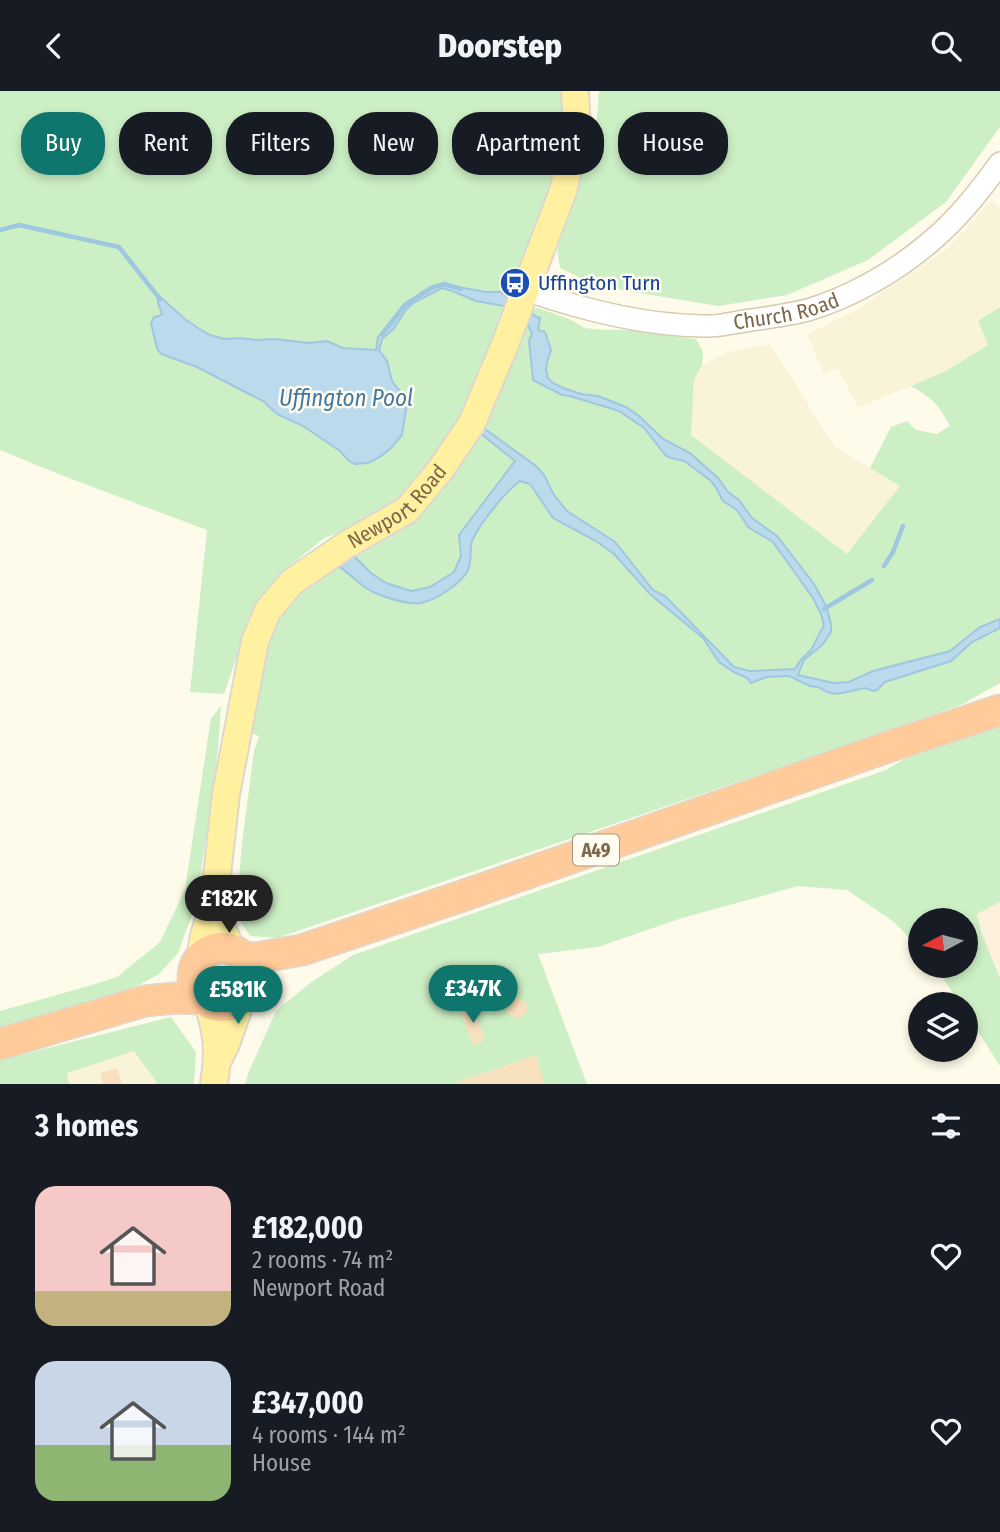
<!DOCTYPE html>
<html lang="en">
<head>
<meta charset="utf-8">
<style>
	:root { --surface:#171b24; --page:#242831; --text:#f1f3f6; --muted:#9ea1a6; --accent:#0f766e }
	body { margin:0; font-family:"Fira Sans Condensed",sans-serif; background:var(--page); color:var(--text); height:100vh; display:flex; flex-direction:column; font-size:26px; white-space:nowrap }
	* { box-sizing:border-box; margin:0 }
	p { font-size:23px; color:var(--muted) }
	.icon { flex:none; width:38px; height:38px; fill:none; stroke:currentColor; stroke-width:2; stroke-linecap:round; stroke-linejoin:round }
	.map { position:relative; height:993px; overflow:hidden }
	.side { display:flex; flex-direction:column; background:var(--surface); flex:1 }
	.side>* { flex:none }
	.hud { position:absolute; left:21px; top:21px; width:959px; height:63px; display:flex; gap:14px }
	.needle { width:46px; rotate:263deg }
	.tools { position:absolute; left:908px; top:817px; display:grid; gap:14px }
	.tools a { display:grid; place-items:center; width:70px; height:70px; border-radius:50%; background:var(--surface); box-shadow:0 4px 10px #0003; font-size:35px }
	.price { position:absolute; translate:-50% -60px; padding:0 16px; border-radius:24px; background:var(--accent); color:#fff; font-size:23px; line-height:46px; filter:drop-shadow(0 2px 4px #0008) }
	.price::after { content:''; position:absolute; left:50%; top:42px; width:21px; height:16px; margin-left:-10px; background:inherit; clip-path:polygon(0 0,100% 0,50% 100%) }
	.price.selected { background:#222; color:#fff }
	ul { padding:0; list-style:none }
	li { display:flex; align-items:center; gap:21px; height:175px; padding:0 35px }
	li span { display:grid; place-items:center; flex:none; width:196px; height:140px; border-radius:21px; color:#555 }
	li>.icon { margin-inline-start:auto }
	span .icon { width:84px; height:84px; fill:#fffc; stroke-width:1 }
	li b { font-size:30px }
	h2 { display:flex; justify-content:space-between; align-items:center; height:84px; padding:0 35px; font-size:30px }
	.chip { padding:0 24px; border-radius:28px; background:var(--surface); box-shadow:0 4px 10px #0003; font-size:24px; line-height:63px }
	.chip.selected { background:var(--accent); color:#fff }
	header { display:flex; justify-content:space-between; align-items:center; height:91px; padding:0 35px; background:var(--surface); font-size:32px; font-weight:800 }
	.map>svg:first-child { display:block }
</style>
</head>
<body>
<header><svg class="icon" aria-label="back" viewBox="0 0 24 24"><path d="M15 5l-7 7 7 7"/></svg>Doorstep<svg class="icon" aria-label="search" viewBox="0 0 24 24"><circle cx="10" cy="10" r="6"/><path d="M15 15l6 6"/></svg></header>
<div class="map">
<svg width="1000" height="993" viewBox="0 0 1000 993">
	<rect width="100%" height="100%" fill="#fffbea"/>
	<path fill="#f9f3da" d="M 992,108 L 1000,116 L 1000,216 L 978,230 L 988,254 L 946,280 L 858,317 L 838,277 L 824,284 L 807,243 L 853,221 L 948,157 Z
		M 770,253 L 835,356 L 901,395 L 847,464 L 691,344 L 694,289 L 702,274 L 728,261 Z
		M 135,959 L 158,993 L 33,993 Z"/>
	<path fill="#ffefdd" d="M 1000,811 L 1000,887 L 982,843 L 977,822 Z"/>
	<path fill="#cdefc5" d="M 0,0 L 572,0 L 573,37 L 511,209 L 501,201 L 486,201 L 447,194 L 401,217 L 393,232 L 378,246 L 376,259 L 369,258 L 343,257 L 326,250 L 309,252 L 275,248 L 256,249 L 240,247 L 224,248 L 210,244 L 198,237 L 157,204 L 158,211 L 162,223 L 159,225 L 161,263 L 197,276 L 251,304 L 263,310 L 277,323 L 303,335 L 340,360 L 349,370 L 402,303 L 392,290 L 387,270 L 379,259 L 382,248 L 394,237 L 405,220 L 413,212 L 442,197 L 452,200 L 476,210 L 505,215 L 482,278 L 459,333 L 398,416 L 323,448 L 278,484 L 254,516 L 224,603 L 190,601 L 207,439 L 61,384 L 0,359 Z
		M 599,0 L 1000,0 L 1000,36 L 946,111 L 868,169 L 787,204 L 718,215 L 597,195 L 560,177 L 557,160 L 596,40 Z
		M 1000,216 L 1000,592 L 963,613 L 876,644 L 277,847 L 250,845 L 236,824 L 242,752 L 254,660 L 259,645 L 248,641 L 265,552 L 287,514 L 307,489 L 410,430 L 446,394 L 476,339 L 527,221 L 538,217 L 569,228 L 585,237 L 604,239 L 636,239 L 696,248 L 703,261 L 702,274 L 694,289 L 691,344 L 847,463 L 900,395 L 870,377 L 891,336 L 907,330 L 916,339 L 937,343 L 950,335 C 939,314 931,306 911,295 L 946,280 L 988,254 L 978,230 Z
		M 221,615 L 218,658 L 211,721 L 202,772 L 199,805 L 178,862 L 159,883 L 128,900 L 0,938 L 0,920 L 92,894 L 117,886 L 160,851 L 185,798 L 211,627 Z
		M 1000,635 L 1000,811 L 977,823 L 982,843 L 1000,887 L 1000,975 L 966,922 L 966,914 L 960,913 L 935,875 L 966,875 L 966,830 L 920,830 L 920,858 L 894,831 L 847,799 L 798,795 L 682,827 L 598,856 L 538,863 L 587,993 L 245,993 L 249,980 L 276,920 L 310,892 L 353,864 L 886,679 L 906,667 Z
		M 171,926 L 196,961 L 194,993 L 158,993 L 134,960 L 67,982 L 69,993 L 0,993 L 0,969 Z"/>
	<path fill="#bbdaec" stroke="#9fc7df" stroke-width="2" d="M 447,194 L 486,201 L 501,201 L 527,221 L 540,227 L 538,239 L 545,241 L 551,259 L 547,271 L 546,279 L 548,287 L 553,292 L 563,297 L 581,303 L 598,305 L 626,316 L 639,325 L 663,348 L 690,362 L 718,387 L 728,401 L 739,409 L 752,427 L 777,445 L 814,493 L 826,515 L 831,533 L 831,541 L 823,553 L 804,569 L 798,584 L 833,592 L 849,591 L 873,580 L 950,560 L 980,536 L 1000,528 L 1000,537 L 972,551 L 951,570 L 885,591 L 877,599 L 873,600 L 865,597 L 837,603 L 827,601 L 818,596 L 810,595 L 789,585 L 766,586 L 751,592 L 747,587 L 734,581 L 719,571 L 703,547 L 650,503 L 614,463 L 596,450 L 553,427 L 530,393 L 520,390 C 506,400 480,432 473,448 C 468,457 473,468 468,479 C 462,492 436,509 421,512 C 409,514 391,508 380,504 C 361,498 349,479 331,471 L 350,461 L 371,482 L 386,492 L 411,500 L 430,496 L 454,481 L 461,465 L 459,444 L 515,370 L 476,339 L 478,333 L 536,375 L 544,384 L 554,404 L 567,420 L 615,451 L 653,499 L 665,505 L 734,576 L 750,580 L 795,578 L 800,570 L 811,559 L 824,534 L 821,523 L 813,507 L 773,451 L 748,436 L 737,419 L 723,410 L 715,395 L 710,389 L 684,370 L 671,367 L 666,365 L 644,337 L 619,320 L 570,305 L 562,304 L 533,289 L 529,250 L 532,242 L 524,227 L 510,216 L 476,210 L 452,200 L 442,197 L 413,212 L 405,220 L 394,237 L 382,248 L 379,259 L 387,270 L 392,290 L 402,303 L 407,313 L 402,344 L 390,358 L 380,366 L 368,372 L 355,373 L 349,370 L 340,360 L 303,335 L 277,323 L 263,310 L 251,304 L 197,276 L 161,263 L 157,257 L 151,232 L 154,226 L 159,225 L 162,223 L 158,211 L 157,203 L 185,228 L 198,237 L 210,244 L 224,248 L 240,247 L 256,249 L 275,248 L 309,252 L 327,250 L 343,257 L 376,259 L 378,246 L 393,232 L 401,217 L 433,197 Z"/>
	<g fill="none" stroke-linecap="round" stroke-linejoin="round">
		<path stroke="#9fc7df" stroke-width="4.5" d="M 0,139 L 19,134 L 119,156 L 160,208
			M 382,243 L 405,214 L 431,197 L 444,193 L 461,198
			M 884,475 L 893,461 L 903,435
			M 824,518 L 872,489"/>
	</g>
	<path fill="#f8e1be" d="M507 917a10 10 0 1 1 20 0a10 10 0 1 1-20 0Z
		M 473,915 L 485,949 L 473,954 L 460,920 Z
		M 536,964 L 545,993 L 457,993 L 457,991 Z
		M 117,977 L 122,993 L 103,993 L 100,982 Z"/>
	<g fill="none" stroke-linecap="round" stroke-linejoin="round">
		<g stroke="#d6c9af" stroke-width="24">
			<g id="minor">
				<path id="s1" d="M 526,199 C 583,219 642,234 703,235 C 717,236 731,232 745,230 C 766,227 788,224 808,219 C 851,206 895,181 929,152 C 957,129 979,101 1000,72"/>
			</g>
		</g>
		<g stroke="#ddd7cf" stroke-width="30">
			<g id="major">
				<path d="M 214,811 L 220,832 L 232,860"/>
				<path id="s2" d="M 200,867 L 204,845 L 214,811 L 226,703 L 255,550 L 268,519 L 292,491 L 346,454 L 407,419 L 441,378 L 472,332 L 504,256 L 563,100 L 577,39 L 575,0"/>
				<path d="M 207,911 C 218,942 219,962 214,993"/>
				<path d="M 219,967 L 226,953 L 242,907"/>
			</g>
		</g>
		<g stroke="#ddd7cf" stroke-width="33">
			<path id="highway" d="M193 886a29 29 0 1 1 58 0a29 29 0 1 1-58 0Z
				M 242,866 L 256,867 L 302,859 L 468,803 L 888,656 L 1000,619
				M 0,953 L 145,910 L 175,907 L 203,908"/>
		</g>
		<use href="#minor" stroke="#fff" stroke-width="21"/>
		<use href="#major" stroke="#fff1a0" stroke-width="26"/>
		<use href="#highway" stroke="#ffcb9a" stroke-width="30"/>
	</g>
	<defs>
		<g id="bus-disc" transform="scale(1.575)"><circle r="9.5" fill="#1a4fb4" stroke="#fffdf2"/><path d="M-5-6H5V4H4V6H2V4H-2V6H-4V4H-5ZM-3.5-4V0h7V-4ZM-3.5 1.2v1.5H-2V1.2ZM2 1.2v1.5H3.5V1.2Z" fill="#fff"/></g>
	</defs>
	<g fill-rule="evenodd">
		<use href="#bus-disc" x="515" y="192"/>
	</g>
	<g text-anchor="middle" dominant-baseline="central" stroke-width="5" stroke-linejoin="round" paint-order="stroke">
		<rect fill="#fffdf2" stroke="#a5947b" stroke-width="2" x="573" y="743.5" width="46" height="31" rx="5"/>
		<g font-size="19" font-weight="bold" fill="#7e6748">
			<text x="596" y="759">A49</text>
		</g>
		<g font-size="21" fill="#164399" stroke="#fffdf2" text-anchor="start">
			<text x="538" y="192">Uffington Turn</text>
		</g>
		<g font-size="21" fill="#7e6748" stroke="#fffdf2">
			<text stroke="none"><textPath href="#s1" startOffset="266">Church Road</textPath></text>
			<text stroke="none"><textPath href="#s2" startOffset="523">Newport Road</textPath></text>
		</g>
		<g font-size="23" font-style="italic" fill="#42789c" stroke="#fffdf2">
			<text x="346" y="307">Uffington Pool</text>
		</g>
	</g>
</svg>
<div class="tools">
<a><svg class="needle" viewBox="-14 -14 28 28"><path d="M0-13l5 13h-10z" fill="#e53935"/><path d="M0 13l5-13h-10z" fill="#9ea1a6"/></svg></a>
<a><svg class="icon" aria-label="layers" viewBox="0 0 24 24"><path d="M12 4l9 5-9 5-9-5zM3 14l9 5 9-5"/></svg></a>
</div>
<b class="price selected" style="left:229px;top:844px">£182K</b>
<b class="price" style="left:473px;top:934px">£347K</b>
<b class="price" style="left:238px;top:935px">£581K</b>
<div class="hud">
<a class="chip selected">Buy</a>
<a class="chip">Rent</a>
<a class="chip">Filters</a>
<a class="chip">New</a>
<a class="chip">Apartment</a>
<a class="chip">House</a>
</div>
</div>
<section class="side">
<h2>3 homes<svg class="icon" aria-label="filters" viewBox="0 0 24 24"><path d="M4 7h16M4 17h16"/><circle cx="9" cy="7" r="2"/><circle cx="15" cy="17" r="2"/></svg></h2>
<ul>
<li><span style="background:linear-gradient(#f6c9c9 75%,#c2b280 0)"><svg class="icon" aria-label="home" viewBox="0 0 24 24"><path d="M3 11l9-7 9 7M6 9v11h12V9"/></svg></span><div><b>£182,000</b><p>2 rooms · 74 m²</p><p>Newport Road</p></div><svg class="icon" aria-label="heart" viewBox="0 0 24 24"><path d="M12 20l-8-8c-3-5 5-10 8-4 3-6 11-1 8 4z"/></svg></li>
<li><span style="background:linear-gradient(#c9d6e8 60%,#8fb573 0)"><svg class="icon" aria-label="home" viewBox="0 0 24 24"><path d="M3 11l9-7 9 7M6 9v11h12V9"/></svg></span><div><b>£347,000</b><p>4 rooms · 144 m²</p><p>House</p></div><svg class="icon" aria-label="heart" viewBox="0 0 24 24"><path d="M12 20l-8-8c-3-5 5-10 8-4 3-6 11-1 8 4z"/></svg></li>
</ul>
</section>
</body>
</html>
